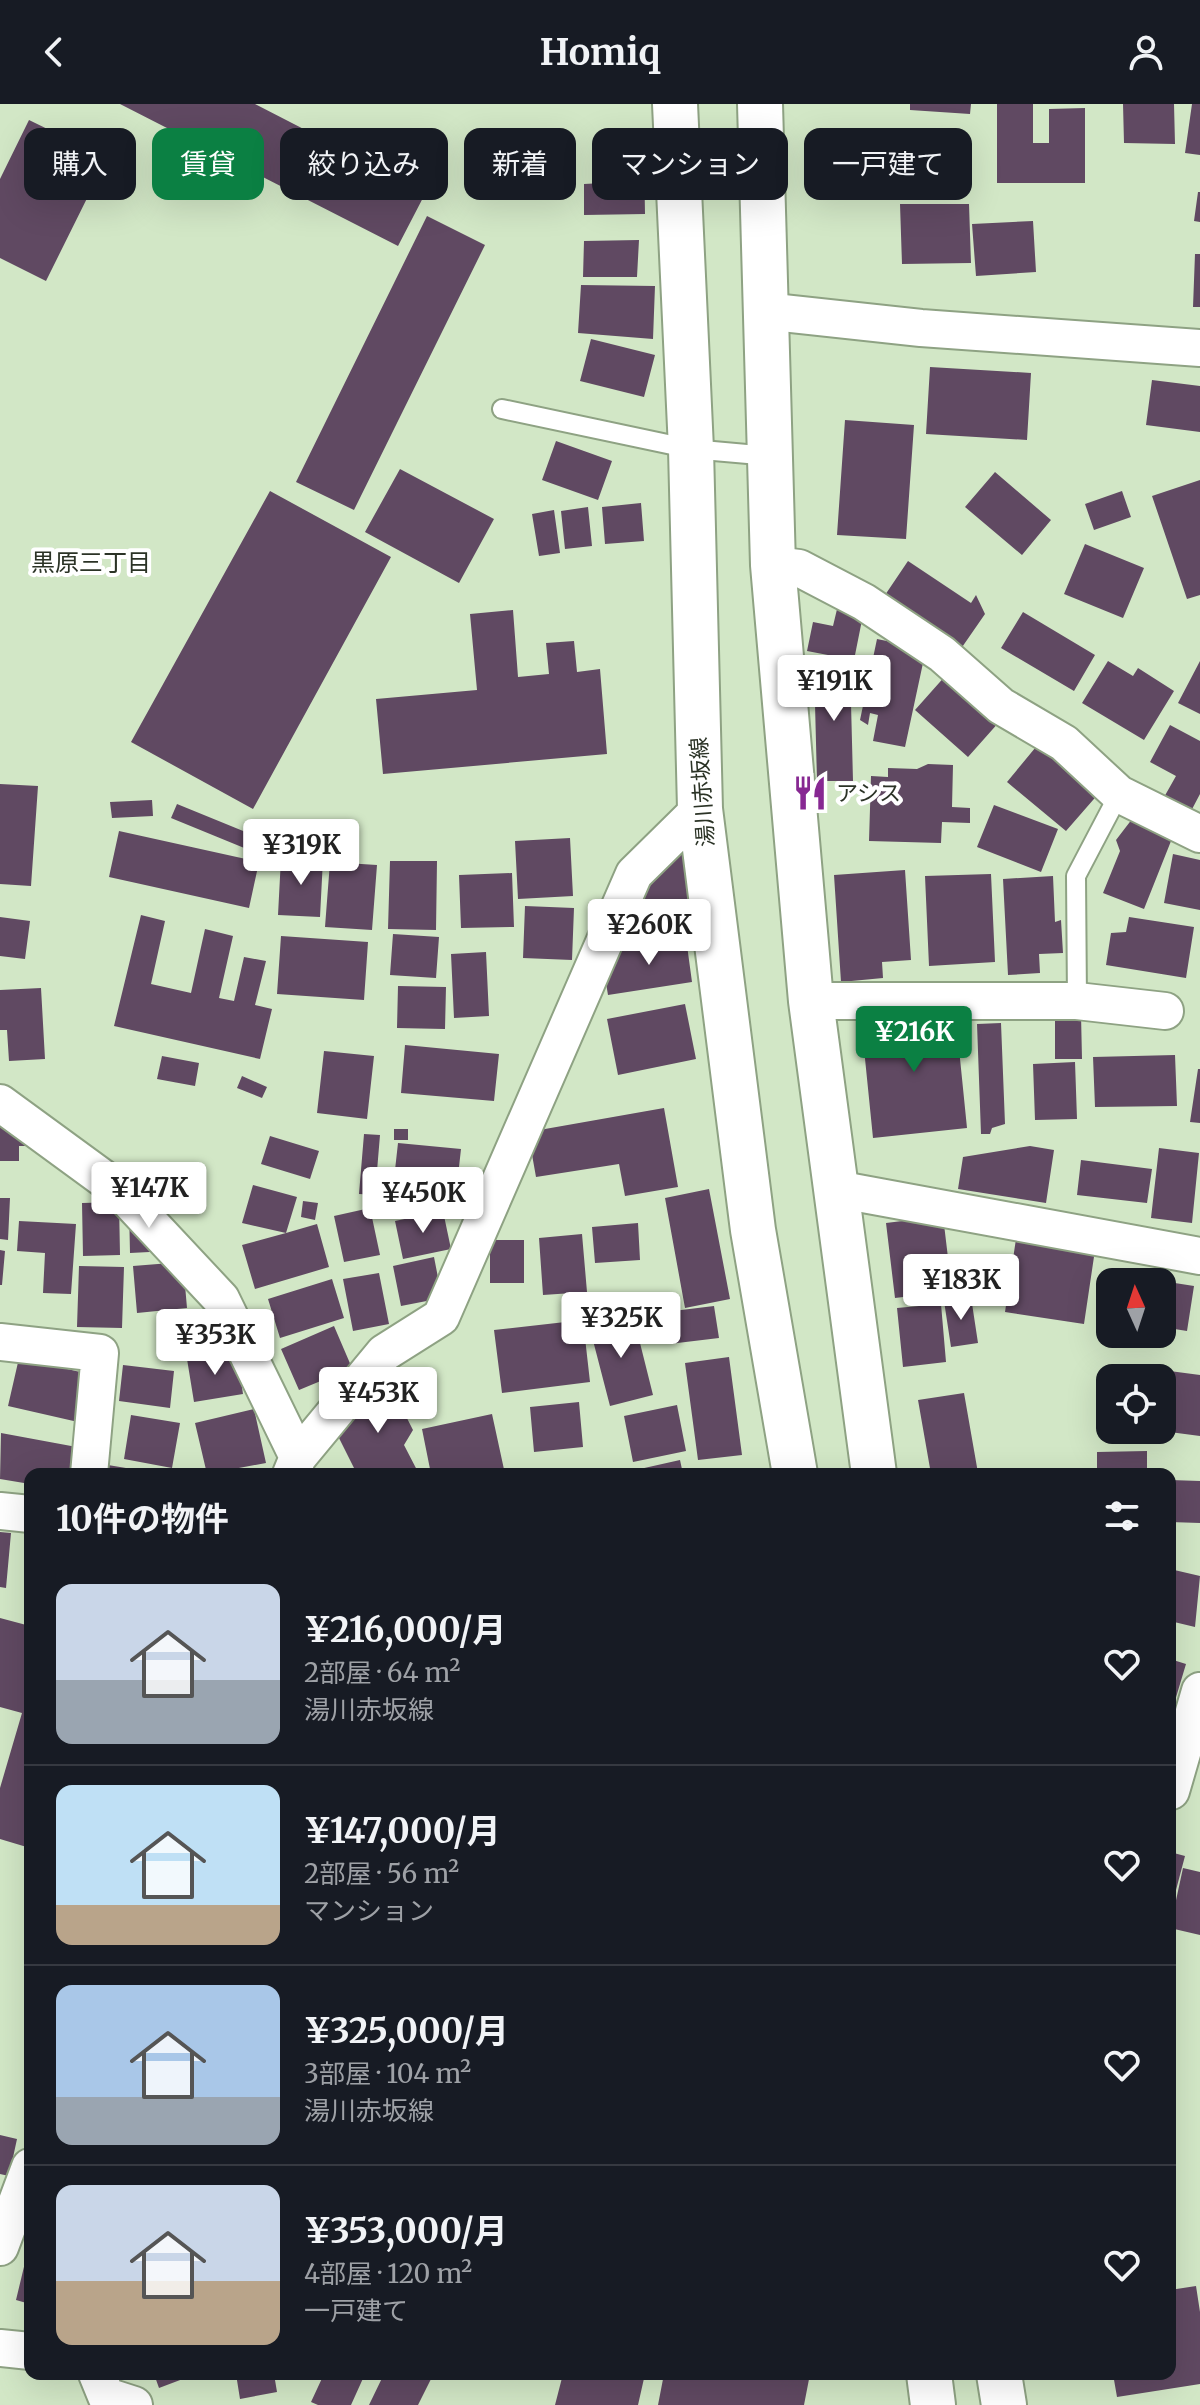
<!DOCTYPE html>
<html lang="ja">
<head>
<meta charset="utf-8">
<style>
	:root { --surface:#171b24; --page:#242831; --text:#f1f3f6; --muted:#9ea1a6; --line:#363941; --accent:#0b8043 }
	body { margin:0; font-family:Merriweather,"Noto Sans JP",serif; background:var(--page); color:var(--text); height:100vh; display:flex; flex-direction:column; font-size:30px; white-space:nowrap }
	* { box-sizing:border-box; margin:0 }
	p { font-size:26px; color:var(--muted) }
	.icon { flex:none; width:44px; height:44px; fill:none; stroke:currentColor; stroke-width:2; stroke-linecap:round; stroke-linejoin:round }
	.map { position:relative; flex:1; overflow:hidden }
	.details { position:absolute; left:24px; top:1364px; width:1152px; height:912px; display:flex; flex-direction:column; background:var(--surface); border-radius:16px; box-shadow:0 8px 32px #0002 }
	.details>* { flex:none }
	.guide { position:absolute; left:24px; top:24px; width:1152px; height:72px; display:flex; gap:16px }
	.needle { width:52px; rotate:357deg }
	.fabs { position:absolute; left:1096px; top:1164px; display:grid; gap:16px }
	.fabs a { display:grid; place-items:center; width:80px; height:80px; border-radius:16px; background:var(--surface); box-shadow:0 8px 32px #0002; font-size:40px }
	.price { position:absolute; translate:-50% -68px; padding:0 18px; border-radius:8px; background:#fff; color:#222; font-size:26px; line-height:52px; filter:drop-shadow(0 2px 4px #0008) }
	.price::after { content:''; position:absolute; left:50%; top:48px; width:24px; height:18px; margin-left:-12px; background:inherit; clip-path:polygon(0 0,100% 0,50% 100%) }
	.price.on { background:var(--accent); color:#fff }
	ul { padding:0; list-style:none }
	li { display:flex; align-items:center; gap:24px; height:200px; padding:0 32px }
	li+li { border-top:2px solid var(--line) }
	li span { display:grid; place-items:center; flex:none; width:224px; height:160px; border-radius:16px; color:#555 }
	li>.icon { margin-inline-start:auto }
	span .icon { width:96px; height:96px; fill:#fffc; stroke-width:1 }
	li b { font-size:34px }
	h2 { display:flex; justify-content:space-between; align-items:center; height:96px; padding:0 32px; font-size:34px }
	.pill { padding:0 28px; border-radius:16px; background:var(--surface); box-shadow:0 8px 32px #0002; font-size:28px; line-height:72px }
	.pill.on { background:var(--accent); color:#fff }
	header { display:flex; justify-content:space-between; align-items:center; height:104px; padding:0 32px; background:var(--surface); font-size:36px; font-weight:700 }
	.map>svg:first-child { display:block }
</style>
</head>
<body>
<header><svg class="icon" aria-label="back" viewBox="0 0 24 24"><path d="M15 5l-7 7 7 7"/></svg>Homiq<svg class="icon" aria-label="person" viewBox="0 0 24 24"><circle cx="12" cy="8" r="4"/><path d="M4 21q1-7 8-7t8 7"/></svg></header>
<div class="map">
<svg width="1200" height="2301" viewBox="0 0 1200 2301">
	<rect width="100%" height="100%" fill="#d2e7c6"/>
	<path fill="#604962" d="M 120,0 L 255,0 L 426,88 L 398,142 Z
		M 910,0 L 971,0 L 970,10 L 910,6 Z
		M 997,0 L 1033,0 L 1033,39 L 1049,39 L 1049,5 L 1085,4 L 1085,79 L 997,79 Z
		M 1123,0 L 1174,0 L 1175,40 L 1124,39 Z
		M 1192,0 L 1200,0 L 1200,51 L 1185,49 Z
		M 29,16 L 107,54 L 46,177 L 0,154 L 0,75 Z
		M 644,52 L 645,110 L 584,111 L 584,80 L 603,79 L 602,53 Z
		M 1198,88 L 1200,88 L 1200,118 L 1194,117 Z
		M 900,100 L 969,100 L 971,159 L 902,160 Z
		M 427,112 L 485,141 L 354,406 L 296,378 Z
		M 1033,117 L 1036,168 L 976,172 L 972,120 Z
		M 639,136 L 637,173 L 583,173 L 584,137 Z
		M 1195,150 L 1200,150 L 1200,203 L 1193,203 Z
		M 581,181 L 655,182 L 653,235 L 578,229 Z
		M 591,235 L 655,251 L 644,293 L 580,277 Z
		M 930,263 L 1031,269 L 1027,336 L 926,330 Z
		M 1152,276 L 1200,282 L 1200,328 L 1146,321 Z
		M 845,316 L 914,321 L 906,435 L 837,431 Z
		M 556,337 L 612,357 L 598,396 L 542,376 Z
		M 400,365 L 494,415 L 459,479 L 365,428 Z
		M 995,368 L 1051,416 L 1022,451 L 965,403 Z
		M 1200,376 L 1200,491 L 1187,495 L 1152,392 Z
		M 270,387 L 391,453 L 253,705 L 131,638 Z
		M 1122,387 L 1131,413 L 1094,426 L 1085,400 Z
		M 641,399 L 644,437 L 605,440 L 602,403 Z
		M 588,403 L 592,442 L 565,445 L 561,407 Z
		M 554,406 L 560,449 L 539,452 L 532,410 Z
		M 1085,440 L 1144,464 L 1123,514 L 1064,490 Z
		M 908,457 L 971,499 L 976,491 L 985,510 L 958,549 L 881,497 Z
		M 838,501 L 864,506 L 854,556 L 807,547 L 813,518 L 833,522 Z
		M 513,506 L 518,573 L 549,570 L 546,539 L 574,537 L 577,568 L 600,565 L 607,650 L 383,670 L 376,595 L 477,586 L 470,510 Z
		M 1023,508 L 1095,551 L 1074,587 L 1001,544 Z
		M 877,535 L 926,545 L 905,643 L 873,637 L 878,611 L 870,609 L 868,621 L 860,616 Z
		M 1108,557 L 1133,572 L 1138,564 L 1174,587 L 1144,636 L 1082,599 Z
		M 1200,557 L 1200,610 L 1178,599 Z
		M 850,560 L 853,677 L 817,677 L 814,561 Z
		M 947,570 L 1000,617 L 968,653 L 915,606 Z
		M 1170,621 L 1200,637 L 1200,690 L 1190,709 L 1163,695 L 1176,672 L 1150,658 Z
		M 1040,638 L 1100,688 L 1066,727 L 1007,678 Z
		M 928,660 L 953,661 L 952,703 L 970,704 L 970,719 L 942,718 L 941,739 L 869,737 L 871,672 L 888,673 L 888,664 L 917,665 Z
		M 0,680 L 38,682 L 31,782 L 0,780 Z
		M 152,696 L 153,712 L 112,714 L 110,698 Z
		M 177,700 L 260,734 L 254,748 L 171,714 Z
		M 994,701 L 1058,725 L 1041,768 L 977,743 Z
		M 1139,706 L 1173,732 L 1144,805 L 1103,789 L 1120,747 L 1116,736 Z
		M 119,727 L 259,758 L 249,804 L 109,773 Z
		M 570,734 L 573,792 L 518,795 L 515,737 Z
		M 687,746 L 697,820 L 635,828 L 632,811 L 671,748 Z
		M 1173,750 L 1200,756 L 1200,806 L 1164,799 Z
		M 281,754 L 323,755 L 320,813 L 278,811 Z
		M 390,757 L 437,757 L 436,826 L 388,825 Z
		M 330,758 L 377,761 L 372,826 L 325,823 Z
		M 905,766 L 911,856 L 882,858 L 883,874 L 841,878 L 834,771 Z
		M 512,769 L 514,823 L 461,824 L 459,771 Z
		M 991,770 L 995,858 L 929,862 L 925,772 Z
		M 1053,772 L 1055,818 L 1061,816 L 1063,849 L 1039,850 L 1040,869 L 1008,871 L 1003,775 Z
		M 525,802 L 574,804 L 572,856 L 523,854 Z
		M 141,811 L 165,817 L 151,880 L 191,889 L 205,825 L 233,832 L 219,894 L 234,897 L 244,853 L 266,857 L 255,901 L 272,905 L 260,955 L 114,922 Z
		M 0,813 L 30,817 L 25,855 L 0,852 Z
		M 1129,813 L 1194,823 L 1186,874 L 1106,861 L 1111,829 L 1126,828 Z
		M 393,830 L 439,833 L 436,874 L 390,871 Z
		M 281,832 L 368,838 L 364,896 L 277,890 Z
		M 686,834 L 692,878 L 608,891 L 603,861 L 615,860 L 613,845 Z
		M 486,848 L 489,912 L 454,914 L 451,850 Z
		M 398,882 L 446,883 L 445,925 L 397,924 Z
		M 41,884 L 45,955 L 9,957 L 7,926 L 0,926 L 0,886 Z
		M 685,900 L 696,955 L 618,971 L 607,915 Z
		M 955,905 L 967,1024 L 873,1034 L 861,915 Z
		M 1055,910 L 1081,910 L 1082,955 L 1055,955 Z
		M 1001,919 L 1005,1020 L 992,1024 L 990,1030 L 981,1030 L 977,920 Z
		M 405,941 L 499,950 L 494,997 L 401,989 Z
		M 324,947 L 374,952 L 367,1015 L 317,1009 Z
		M 1175,951 L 1177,1002 L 1095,1003 L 1093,953 Z
		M 162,952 L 199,959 L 195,982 L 157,975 Z
		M 1075,958 L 1077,1015 L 1035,1016 L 1033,960 Z
		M 1198,965 L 1200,965 L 1200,1019 L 1190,1018 Z
		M 242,972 L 267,983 L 262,994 L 237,984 Z
		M 664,1004 L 678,1083 L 625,1092 L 619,1060 L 536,1073 L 528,1028 Z
		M 0,1006 L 37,1042 L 19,1042 L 19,1057 L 0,1057 Z
		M 394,1025 L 408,1025 L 408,1036 L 394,1036 Z
		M 364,1030 L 380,1031 L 375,1091 L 359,1090 Z
		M 270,1032 L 319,1047 L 310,1075 L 261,1060 Z
		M 398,1039 L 461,1045 L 457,1081 L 394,1075 Z
		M 1030,1042 L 1054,1046 L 1046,1099 L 958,1085 L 963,1053 Z
		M 1159,1044 L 1199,1049 L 1192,1119 L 1151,1114 Z
		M 1081,1056 L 1152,1065 L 1147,1099 L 1077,1091 Z
		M 403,1080 L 420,1083 L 418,1093 L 401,1090 Z
		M 253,1081 L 297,1093 L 286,1129 L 317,1120 L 329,1163 L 255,1185 L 242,1141 L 286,1129 L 242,1119 Z
		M 709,1085 L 730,1195 L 685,1204 L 665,1094 Z
		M 0,1094 L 10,1094 L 8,1136 L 0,1135 Z
		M 303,1097 L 318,1099 L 315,1116 L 301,1113 Z
		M 119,1098 L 120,1151 L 83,1152 L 82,1099 Z
		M 129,1104 L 167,1104 L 169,1147 L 130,1149 Z
		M 370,1104 L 380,1151 L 344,1158 L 334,1112 Z
		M 443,1107 L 451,1145 L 403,1155 L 395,1117 Z
		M 943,1112 L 952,1187 L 895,1194 L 886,1119 Z
		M 19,1117 L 76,1120 L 71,1190 L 43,1189 L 45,1149 L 17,1147 Z
		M 638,1119 L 640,1156 L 595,1159 L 592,1123 Z
		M 582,1130 L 587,1188 L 543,1191 L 539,1134 Z
		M 1016,1135 L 1095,1146 L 1084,1220 L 1005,1208 Z
		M 490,1136 L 524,1136 L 524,1179 L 490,1179 Z
		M 0,1146 L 5,1147 L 2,1181 L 0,1181 Z
		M 434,1153 L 442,1194 L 401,1202 L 393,1162 Z
		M 183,1158 L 187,1204 L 137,1209 L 133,1162 Z
		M 79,1162 L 124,1163 L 122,1224 L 77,1223 Z
		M 379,1169 L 389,1220 L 353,1227 L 343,1175 Z
		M 1124,1172 L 1156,1176 L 1156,1178 L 1123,1178 Z
		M 332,1175 L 344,1214 L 280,1234 L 268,1195 Z
		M 1162,1177 L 1194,1182 L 1187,1227 L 1162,1223 Z
		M 971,1193 L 978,1239 L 951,1243 L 944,1197 Z
		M 941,1200 L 946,1258 L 903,1263 L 897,1204 Z
		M 714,1202 L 719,1234 L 669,1240 L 665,1208 Z
		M 633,1211 L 653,1291 L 610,1302 L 589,1221 Z
		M 583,1216 L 590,1278 L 502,1289 L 494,1226 Z
		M 334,1222 L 352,1264 L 299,1286 L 281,1245 Z
		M 237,1249 L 243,1290 L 194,1298 L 187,1255 Z
		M 729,1253 L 742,1351 L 698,1356 L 685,1259 Z
		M 19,1254 L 89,1270 L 78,1318 L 8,1302 Z
		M 123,1261 L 174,1267 L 170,1304 L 119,1297 Z
		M 1162,1266 L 1200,1271 L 1200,1332 L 1162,1327 Z
		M 386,1273 L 413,1326 L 404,1341 L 419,1370 L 357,1370 L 336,1328 Z
		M 964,1289 L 978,1369 L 931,1370 L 918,1296 Z
		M 579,1298 L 583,1343 L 534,1348 L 530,1303 Z
		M 677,1301 L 686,1347 L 633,1358 L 624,1312 Z
		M 254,1305 L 266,1359 L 207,1370 L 195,1319 Z
		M 492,1310 L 505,1370 L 469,1367 L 431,1370 L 422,1325 Z
		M 131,1311 L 180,1319 L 172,1364 L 124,1355 Z
		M 1,1329 L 82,1344 L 77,1370 L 30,1370 L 30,1380 L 0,1375 Z
		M 1147,1347 L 1147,1370 L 1097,1370 L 1097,1348 Z
		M 680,1356 L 683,1370 L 622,1370 L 622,1369 Z
		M 108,1361 L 150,1368 L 150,1370 L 107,1370 Z
		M 1170,1376 L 1200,1377 L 1200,1419 L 1170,1418 Z
		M 0,1428 L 11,1429 L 6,1484 L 0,1483 Z
		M 1170,1465 L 1200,1472 L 1195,1523 L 1170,1517 Z
		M 0,1514 L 30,1522 L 30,1744 L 0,1735 L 0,1684 L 22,1609 L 0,1603 Z
		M 1170,1555 L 1186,1560 L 1171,1610 L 1170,1610 Z
		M 1170,1748 L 1185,1752 L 1176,1786 L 1170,1784 Z
		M 1183,1764 L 1200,1768 L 1200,1831 L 1170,1824 Z
		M 0,2031 L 17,2035 L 9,2072 L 0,2070 Z
		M 29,2142 L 30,2142 L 30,2200 L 16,2196 Z
		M 1196,2182 L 1200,2208 L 1200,2280 L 1117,2293 L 1113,2270 L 1170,2270 L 1170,2186 Z
		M 154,2270 L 196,2270 L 159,2284 Z
		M 236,2270 L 274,2270 L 277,2288 L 240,2295 Z
		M 324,2270 L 365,2270 L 351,2301 L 318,2301 L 311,2298 Z
		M 384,2270 L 425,2270 L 432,2273 L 418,2301 L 369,2301 Z
		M 563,2270 L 645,2270 L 638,2301 L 555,2301 Z
		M 664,2270 L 810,2270 L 804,2301 L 658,2301 Z"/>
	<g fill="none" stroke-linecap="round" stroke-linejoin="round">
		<g stroke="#8ea283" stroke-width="22">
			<path id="service" d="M 502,305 L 691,345 L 769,352
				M 1077,897 L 1076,772 L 1119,690"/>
		</g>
		<g stroke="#8ea283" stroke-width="40">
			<path id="minor" d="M 764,207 L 921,224 L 1200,244
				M 773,461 L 799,464 L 864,498 L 942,550 L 1001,602 L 1064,639 L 1119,690 L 1200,730
				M 811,897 L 1077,897 L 1165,907
				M 0,999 L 119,1086 L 221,1195 L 298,1353
				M 836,1085 L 1200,1152
				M 0,1238 L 100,1249 L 89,1370
				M 291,1370 L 298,1353 L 384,1249 L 441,1213 L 634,770 L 700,705
				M 0,1407 L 30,1410
				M 1171,1687 L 1200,1587
				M 0,2143 L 30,2063
				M 0,2244 L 30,2247
				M 97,2270 L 106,2292 L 134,2301"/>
		</g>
		<g stroke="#8ea283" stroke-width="48">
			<path id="secondary" d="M 675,0 L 691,345 L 700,705 L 753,1126 L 795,1370
				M 760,0 L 773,461 L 811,897 L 874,1370
				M 929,2270 L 933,2301
				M 999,2270 L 1004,2301"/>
		</g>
		<use href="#service" stroke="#fff" stroke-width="18"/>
		<use href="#minor" stroke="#fff" stroke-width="36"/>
		<use href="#secondary" stroke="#fff" stroke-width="44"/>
	</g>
	<defs>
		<g id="restaurant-bare" transform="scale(2.76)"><path d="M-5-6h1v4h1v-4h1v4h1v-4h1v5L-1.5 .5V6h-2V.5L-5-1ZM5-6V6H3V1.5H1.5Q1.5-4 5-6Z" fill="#872892" stroke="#fff" stroke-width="2.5" paint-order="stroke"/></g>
	</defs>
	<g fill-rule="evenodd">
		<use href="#restaurant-bare" x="810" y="689"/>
	</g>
	<g text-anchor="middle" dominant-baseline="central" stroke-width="8" stroke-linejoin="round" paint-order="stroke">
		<g font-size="22" fill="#2b3326" stroke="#fff">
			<text transform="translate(702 688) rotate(-94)">湯川赤坂線</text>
		</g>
		<g font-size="22" fill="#2b3326" stroke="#fff" text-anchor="start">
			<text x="836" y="689">アシス</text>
		</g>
		<g font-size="24" fill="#2b3326" stroke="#fff">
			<text x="91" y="458">黒原三丁目</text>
		</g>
	</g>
</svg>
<div class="fabs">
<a><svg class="needle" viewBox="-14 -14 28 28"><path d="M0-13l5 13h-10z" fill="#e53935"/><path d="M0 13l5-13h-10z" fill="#9ea1a6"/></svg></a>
<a><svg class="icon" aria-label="locate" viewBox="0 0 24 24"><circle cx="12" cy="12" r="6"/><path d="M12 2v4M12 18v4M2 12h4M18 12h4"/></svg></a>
</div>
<b class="price" style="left:834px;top:619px">¥191K</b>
<b class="price" style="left:301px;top:783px">¥319K</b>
<b class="price" style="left:649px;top:863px">¥260K</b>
<b class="price on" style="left:914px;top:970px">¥216K</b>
<b class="price" style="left:149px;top:1126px">¥147K</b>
<b class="price" style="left:423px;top:1131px">¥450K</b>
<b class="price" style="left:961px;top:1218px">¥183K</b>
<b class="price" style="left:621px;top:1256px">¥325K</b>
<b class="price" style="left:215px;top:1273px">¥353K</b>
<b class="price" style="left:378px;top:1331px">¥453K</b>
<div class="guide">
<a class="pill">購入</a>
<a class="pill on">賃貸</a>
<a class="pill">絞り込み</a>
<a class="pill">新着</a>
<a class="pill">マンション</a>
<a class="pill">一戸建て</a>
</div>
<section class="details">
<h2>10件の物件<svg class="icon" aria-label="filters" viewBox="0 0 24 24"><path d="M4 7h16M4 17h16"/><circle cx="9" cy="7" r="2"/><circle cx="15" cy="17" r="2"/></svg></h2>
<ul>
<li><span style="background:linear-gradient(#c9d6e8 60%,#9aa5b1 0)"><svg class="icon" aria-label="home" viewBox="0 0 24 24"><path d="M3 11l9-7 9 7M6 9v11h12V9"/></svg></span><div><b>¥216,000/月</b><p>2部屋 · 64 m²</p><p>湯川赤坂線</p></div><svg class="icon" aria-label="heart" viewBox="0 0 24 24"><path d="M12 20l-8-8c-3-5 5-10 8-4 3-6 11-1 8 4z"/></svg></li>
<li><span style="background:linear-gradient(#bfe0f5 75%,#b9a48a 0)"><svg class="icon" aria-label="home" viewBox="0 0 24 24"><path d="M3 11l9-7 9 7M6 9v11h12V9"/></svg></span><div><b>¥147,000/月</b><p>2部屋 · 56 m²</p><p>マンション</p></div><svg class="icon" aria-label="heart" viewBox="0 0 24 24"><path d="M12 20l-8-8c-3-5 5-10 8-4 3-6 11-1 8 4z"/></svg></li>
<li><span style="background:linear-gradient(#a9c7e8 70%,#9aa5b1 0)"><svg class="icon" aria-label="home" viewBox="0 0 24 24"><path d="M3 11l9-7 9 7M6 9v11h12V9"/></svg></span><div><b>¥325,000/月</b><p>3部屋 · 104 m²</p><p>湯川赤坂線</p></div><svg class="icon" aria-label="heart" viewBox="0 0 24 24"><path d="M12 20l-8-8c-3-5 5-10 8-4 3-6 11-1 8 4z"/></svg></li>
<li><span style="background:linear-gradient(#c9d6e8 60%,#b9a48a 0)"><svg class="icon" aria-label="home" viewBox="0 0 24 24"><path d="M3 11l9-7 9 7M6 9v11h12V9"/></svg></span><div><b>¥353,000/月</b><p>4部屋 · 120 m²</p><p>一戸建て</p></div><svg class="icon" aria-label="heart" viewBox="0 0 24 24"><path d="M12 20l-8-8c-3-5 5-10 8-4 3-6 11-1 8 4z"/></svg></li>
</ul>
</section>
</div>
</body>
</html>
